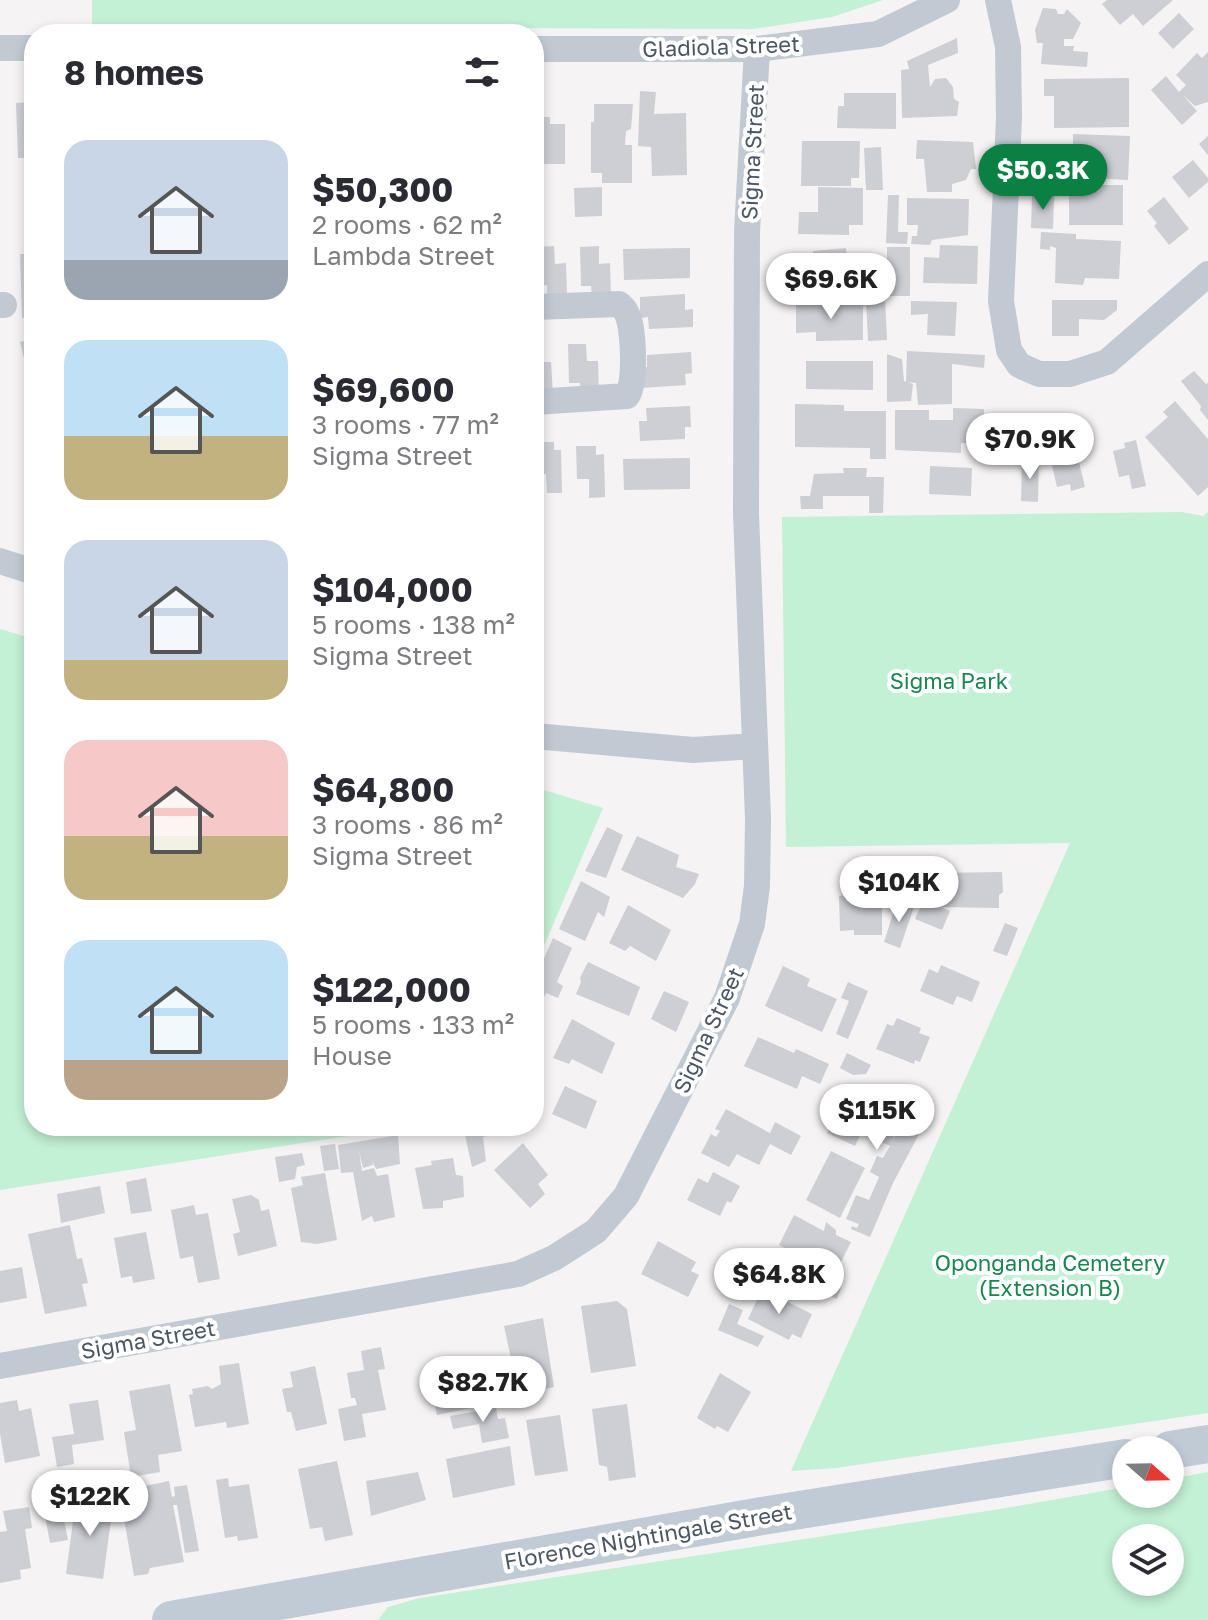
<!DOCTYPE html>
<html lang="en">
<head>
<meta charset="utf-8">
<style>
	:root { --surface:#fff; --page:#f2f2f3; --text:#2b2b33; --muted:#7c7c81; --accent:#0b8043 }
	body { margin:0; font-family:"Golos Text",sans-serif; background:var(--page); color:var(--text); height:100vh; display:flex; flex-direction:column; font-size:30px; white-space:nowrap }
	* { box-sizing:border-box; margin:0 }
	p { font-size:26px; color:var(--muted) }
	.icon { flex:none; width:44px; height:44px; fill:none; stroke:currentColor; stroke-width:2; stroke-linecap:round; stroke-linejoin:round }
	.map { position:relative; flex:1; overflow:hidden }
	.details { position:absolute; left:24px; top:24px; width:520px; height:1112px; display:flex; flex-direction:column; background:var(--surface); border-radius:32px; box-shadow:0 4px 12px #0003 }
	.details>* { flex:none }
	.needle { width:52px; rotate:110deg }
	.controls { position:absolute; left:1112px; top:1436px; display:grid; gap:16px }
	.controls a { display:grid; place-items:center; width:72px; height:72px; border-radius:50%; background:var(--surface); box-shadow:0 4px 12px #0003; font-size:40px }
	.price { position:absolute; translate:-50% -68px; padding:0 18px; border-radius:28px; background:#fff; color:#222; font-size:26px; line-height:52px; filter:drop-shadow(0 2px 4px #0008) }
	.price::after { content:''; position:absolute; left:50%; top:48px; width:24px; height:18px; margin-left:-12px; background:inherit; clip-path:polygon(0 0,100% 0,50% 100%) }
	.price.selected { background:var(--accent); color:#fff }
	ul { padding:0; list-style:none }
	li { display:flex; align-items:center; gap:24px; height:200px; padding:0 40px }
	li span { display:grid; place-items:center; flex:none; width:224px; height:160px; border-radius:24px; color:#555 }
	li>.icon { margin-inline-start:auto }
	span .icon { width:96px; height:96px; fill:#fffc; stroke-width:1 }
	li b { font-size:34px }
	h2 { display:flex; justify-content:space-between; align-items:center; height:96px; padding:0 40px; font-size:34px }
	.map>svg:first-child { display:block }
</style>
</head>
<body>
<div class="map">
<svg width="1208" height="1620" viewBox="0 0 1208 1620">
	<rect width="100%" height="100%" fill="#f5f3f3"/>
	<path fill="#c3f1d5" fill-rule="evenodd" d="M 92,0 L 883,0 L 832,17 L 753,29 L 92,26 Z
		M 1182,512 L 1203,516 L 1208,512 L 1208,1413 L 836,1468 L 791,1471 L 1070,843 L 786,847 L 782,517 Z
		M 0,629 L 34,639 L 34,1126 L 411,1126 L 0,1190 Z
		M 534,787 L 603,808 L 534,969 Z
		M 1208,1472 L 1208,1620 L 378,1620 L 388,1607 L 420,1598 L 1000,1509 L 1126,1487 L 1126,1494 L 1170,1494 L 1170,1479 ZM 1126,1538 L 1170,1538 L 1170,1582 L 1126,1582 Z"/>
	<path fill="#cdcfd5" d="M 1107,0 L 1173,0 L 1143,26 L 1133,14 L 1120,25 L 1102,4 Z
		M 1043,8 L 1056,9 L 1058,14 L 1064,14 L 1067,9 L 1081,23 L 1073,39 L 1064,39 L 1064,46 L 1074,46 L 1073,51 L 1088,52 L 1087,67 L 1041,64 L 1043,43 L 1037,43 L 1035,30 Z
		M 1179,13 L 1194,29 L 1173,49 L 1158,33 Z
		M 957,38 L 958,53 L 928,65 L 930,87 L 935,79 L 946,78 L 953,87 L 954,99 L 959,102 L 957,116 L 902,118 L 901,70 L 909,69 L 907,61 Z
		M 1208,52 L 1208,102 L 1195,106 L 1183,95 L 1197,111 L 1182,125 L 1151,90 L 1166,76 L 1179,92 L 1186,85 L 1176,75 L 1197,53 L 1202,58 Z
		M 1129,78 L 1129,127 L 1054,128 L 1054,96 L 1044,96 L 1044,79 Z
		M 640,91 L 656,92 L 654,114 L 686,113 L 687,175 L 652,176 L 651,147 L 638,146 Z
		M 844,93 L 896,93 L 896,129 L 837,128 L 838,106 L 844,106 Z
		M 34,102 L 34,158 L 18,158 L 16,103 Z
		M 594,104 L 633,104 L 631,129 L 626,131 L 625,145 L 632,145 L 632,183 L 602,183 L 602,173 L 591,173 L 591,122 L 594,122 Z
		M 534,117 L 550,117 L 550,124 L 565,124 L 565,164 L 534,164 Z
		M 1073,134 L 1130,136 L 1128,180 L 1090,178 L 1090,170 L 1067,170 L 1068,144 L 1073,145 Z
		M 1208,136 L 1208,155 L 1199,144 Z
		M 917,140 L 973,142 L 976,169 L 971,169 L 966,180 L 952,184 L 952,192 L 927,192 L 924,159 L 916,159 Z
		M 802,141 L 860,141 L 859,178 L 851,178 L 851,186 L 801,186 Z
		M 881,147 L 883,190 L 866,190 L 864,148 Z
		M 1193,160 L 1208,178 L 1208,182 L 1189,198 L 1172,177 Z
		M 1069,185 L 1123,185 L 1123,225 L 1069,225 Z
		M 602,187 L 602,216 L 575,217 L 574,188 Z
		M 818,187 L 863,188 L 863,225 L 849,225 L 849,235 L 798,234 L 799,212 L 818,212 Z
		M 888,195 L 899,195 L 898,232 L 908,232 L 907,244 L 886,243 Z
		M 1032,196 L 1054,196 L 1053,229 L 1031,228 Z
		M 1164,197 L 1189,229 L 1169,245 L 1154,226 L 1157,223 L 1147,211 Z
		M 907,198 L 969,199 L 968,235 L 932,240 L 930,245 L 911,244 L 912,236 L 917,236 L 918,225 L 907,225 Z
		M 1041,232 L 1076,234 L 1076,239 L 1121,241 L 1119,279 L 1085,278 L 1083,285 L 1055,283 L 1056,248 L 1050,246 L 1050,250 L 1040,249 Z
		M 940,245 L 978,246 L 977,284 L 923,283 L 924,257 L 939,258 Z
		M 554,246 L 555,264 L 566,263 L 567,296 L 547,297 L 547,285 L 537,286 L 536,247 Z
		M 599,246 L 599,264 L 610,263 L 611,297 L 592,297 L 591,286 L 581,286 L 580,247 Z
		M 887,247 L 910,247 L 910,296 L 887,296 Z
		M 690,248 L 690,278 L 624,280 L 623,249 Z
		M 846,248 L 847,261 L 855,260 L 856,277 L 849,278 L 850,288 L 817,291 L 813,251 Z
		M 20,254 L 34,254 L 34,318 L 22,318 Z
		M 685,294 L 685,310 L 693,309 L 693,327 L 649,329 L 648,317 L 640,318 L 640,297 Z
		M 885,298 L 887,340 L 868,341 L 866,299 Z
		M 1052,300 L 1117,300 L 1117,310 L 1104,320 L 1079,319 L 1079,336 L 1052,336 Z
		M 911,301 L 957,302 L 955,336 L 927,335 L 928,314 L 911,315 Z
		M 863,302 L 863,340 L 816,341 L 816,332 L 796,333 L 796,304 Z
		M 34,338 L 34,395 L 33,395 L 20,342 Z
		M 568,344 L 586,344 L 587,361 L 598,361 L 599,394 L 580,394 L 580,383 L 569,383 Z
		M 534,345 L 540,345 L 541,362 L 551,362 L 553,395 L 534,396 Z
		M 907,351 L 985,355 L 984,368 L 952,364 L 952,404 L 918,405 L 916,383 L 906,382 Z
		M 691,352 L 692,373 L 685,374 L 686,385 L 641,388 L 640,367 L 647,367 L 647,355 Z
		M 887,354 L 902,359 L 904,381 L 913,384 L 911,401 L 887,402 Z
		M 806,361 L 873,361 L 873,390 L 806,389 Z
		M 1194,371 L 1206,384 L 1208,383 L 1208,420 L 1200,410 L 1201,406 L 1181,381 Z
		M 1175,401 L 1208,439 L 1208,487 L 1198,496 L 1145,437 L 1168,417 L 1163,412 Z
		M 795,404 L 844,405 L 844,411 L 886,411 L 886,459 L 870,459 L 870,448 L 795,447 Z
		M 690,406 L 691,427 L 685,427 L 685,439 L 640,441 L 639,421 L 647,421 L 646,408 Z
		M 953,408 L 984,409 L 984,421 L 973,421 L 973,443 L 961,443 L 961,453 L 895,450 L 895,410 L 929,410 L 929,420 L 953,420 Z
		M 1057,437 L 1058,441 L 1073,437 L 1085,487 L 1071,491 L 1070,484 L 1057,487 L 1046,440 Z
		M 1136,440 L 1146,486 L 1132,489 L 1129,475 L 1119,477 L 1113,451 L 1125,448 L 1124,443 Z
		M 534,442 L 554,442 L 554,450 L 561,450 L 562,493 L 547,493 L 546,474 L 535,474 Z
		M 576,446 L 596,446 L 596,455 L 604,454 L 605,497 L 589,498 L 589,479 L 577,479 Z
		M 690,458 L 690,489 L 624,490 L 623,459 Z
		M 1022,461 L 1039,461 L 1038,502 L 1021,501 Z
		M 930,466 L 972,468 L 971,496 L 929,494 Z
		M 843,468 L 867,468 L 866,477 L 884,477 L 883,513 L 869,513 L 869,496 L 823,496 L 823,509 L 801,509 L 800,496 L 810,496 L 814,474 L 844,473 Z
		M 607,827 L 623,835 L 606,878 L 585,871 Z
		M 637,836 L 679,855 L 676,867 L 699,874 L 695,884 L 683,898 L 621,870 Z
		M 1002,872 L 1003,892 L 999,895 L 999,908 L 940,907 L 950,911 L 942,930 L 915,919 L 924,899 L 938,905 L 937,873 Z
		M 929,876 L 921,898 L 892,899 L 892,877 Z
		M 581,881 L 610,897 L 604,917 L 598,912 L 585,941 L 559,929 Z
		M 852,895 L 853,897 L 882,897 L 882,935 L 854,935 L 854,930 L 840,931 L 839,896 Z
		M 898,898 L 914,907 L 900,948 L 884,942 Z
		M 628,905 L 671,930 L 656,961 L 630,946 L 625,951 L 609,943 Z
		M 1005,923 L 1018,928 L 1007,956 L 993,951 Z
		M 553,938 L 572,948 L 557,982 L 563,986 L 558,998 L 546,993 L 534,1020 L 534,981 Z
		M 588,962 L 640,987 L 629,1016 L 576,994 L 581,982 L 580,978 Z
		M 941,965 L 980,982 L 972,1002 L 957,996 L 953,1005 L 920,991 L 929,969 L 938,973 Z
		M 783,966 L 810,979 L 807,986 L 837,999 L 822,1032 L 765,1006 Z
		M 848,982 L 868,991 L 848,1039 L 836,1034 L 849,1001 L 841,998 Z
		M 664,991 L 689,1002 L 676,1032 L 651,1019 Z
		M 897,1018 L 921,1028 L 919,1033 L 930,1037 L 920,1062 L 915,1060 L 914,1064 L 876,1049 L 887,1024 L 893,1026 Z
		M 572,1019 L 615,1043 L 602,1074 L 572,1059 L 569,1064 L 553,1058 Z
		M 758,1037 L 794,1053 L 796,1049 L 829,1064 L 820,1084 L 802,1076 L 797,1089 L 744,1066 Z
		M 847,1053 L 871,1065 L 866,1074 L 853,1075 L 840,1068 Z
		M 565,1086 L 597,1101 L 586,1129 L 552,1114 Z
		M 856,1094 L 903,1116 L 891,1144 L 910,1109 L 927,1119 L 893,1183 L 870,1237 L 851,1229 L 852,1226 L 857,1228 L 859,1224 L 846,1219 L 856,1195 L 869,1200 L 879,1177 L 870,1172 L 877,1156 L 883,1158 L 890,1146 L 861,1133 L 855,1146 L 827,1133 L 835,1117 L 843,1121 Z
		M 726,1109 L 770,1133 L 775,1122 L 801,1136 L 791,1155 L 770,1144 L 759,1165 L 737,1154 L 729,1167 L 701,1153 L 711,1134 L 716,1137 L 720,1131 L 715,1129 Z
		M 463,1126 L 491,1126 L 492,1135 L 483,1137 L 486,1161 L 472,1167 Z
		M 398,1135 L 400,1164 L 376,1169 L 372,1161 L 373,1165 L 363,1168 L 359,1151 L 362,1171 L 374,1168 L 377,1176 L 388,1174 L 395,1217 L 374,1222 L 372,1216 L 362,1221 L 353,1172 L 341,1173 L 338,1145 Z
		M 523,1143 L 548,1175 L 538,1184 L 545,1194 L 530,1208 L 494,1170 Z
		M 335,1144 L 339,1169 L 324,1171 L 320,1146 Z
		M 831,1151 L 865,1168 L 840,1218 L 806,1200 Z
		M 302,1153 L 305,1165 L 297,1167 L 295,1179 L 279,1182 L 275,1157 Z
		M 453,1158 L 456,1175 L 463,1176 L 464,1197 L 443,1201 L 443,1208 L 423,1209 L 415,1168 L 432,1165 L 431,1161 Z
		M 713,1172 L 740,1186 L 731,1203 L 727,1201 L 720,1216 L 687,1200 L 698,1178 L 708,1183 Z
		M 325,1173 L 337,1240 L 317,1244 L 301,1242 L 291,1188 L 303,1185 L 301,1177 Z
		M 146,1178 L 152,1211 L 131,1214 L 126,1182 Z
		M 100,1186 L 105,1213 L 61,1223 L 57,1194 Z
		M 251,1195 L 259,1200 L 261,1211 L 269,1209 L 277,1246 L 238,1256 L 233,1234 L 240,1232 L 232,1199 Z
		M 194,1205 L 196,1215 L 208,1213 L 220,1279 L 198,1283 L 193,1256 L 180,1259 L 171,1210 Z
		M 794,1215 L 824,1231 L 826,1222 L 836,1230 L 836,1235 L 851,1242 L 835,1274 L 779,1245 Z
		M 70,1225 L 77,1259 L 82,1258 L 88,1283 L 82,1284 L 87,1306 L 45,1314 L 28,1234 Z
		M 146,1232 L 155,1279 L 133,1283 L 132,1276 L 121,1278 L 114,1238 Z
		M 658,1241 L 696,1262 L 691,1271 L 699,1275 L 688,1297 L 641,1274 Z
		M 22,1267 L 27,1298 L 0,1303 L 0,1271 Z
		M 816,1277 L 841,1288 L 837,1299 L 812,1289 Z
		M 762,1289 L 812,1314 L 801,1338 L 792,1334 L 789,1340 L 748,1319 Z
		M 617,1301 L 627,1309 L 636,1366 L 591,1373 L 581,1306 Z
		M 729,1304 L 743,1310 L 737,1324 L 764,1336 L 758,1347 L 718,1330 Z
		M 543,1318 L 554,1387 L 531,1392 L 530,1387 L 516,1390 L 518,1397 L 505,1400 L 500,1376 L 514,1373 L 504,1326 Z
		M 381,1347 L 385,1369 L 378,1370 L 386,1410 L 362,1414 L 366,1437 L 344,1441 L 338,1409 L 357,1405 L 355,1398 L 351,1398 L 347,1373 L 364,1370 L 361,1351 Z
		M 239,1363 L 249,1424 L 227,1428 L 226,1422 L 195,1427 L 189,1395 L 193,1394 L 192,1389 L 208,1386 L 212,1389 L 221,1384 L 219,1366 Z
		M 475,1364 L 476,1370 L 495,1366 L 501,1402 L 437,1415 L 432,1390 L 466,1382 Z
		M 315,1366 L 327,1424 L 296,1431 L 291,1412 L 287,1412 L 282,1389 L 293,1387 L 290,1372 Z
		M 720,1373 L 751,1392 L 728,1432 L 717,1426 L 715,1429 L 697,1418 Z
		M 170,1384 L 182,1451 L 158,1455 L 160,1472 L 131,1477 L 124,1432 L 136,1430 L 129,1391 Z
		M 17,1400 L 19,1411 L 31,1408 L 40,1456 L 5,1463 L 0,1434 L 0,1403 Z
		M 98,1400 L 104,1440 L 72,1445 L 74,1464 L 57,1467 L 52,1437 L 74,1434 L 69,1404 Z
		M 627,1404 L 636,1477 L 609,1481 L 607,1467 L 599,1465 L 592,1409 Z
		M 496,1408 L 498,1419 L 505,1418 L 509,1438 L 482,1443 L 479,1424 L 453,1429 L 450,1416 Z
		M 560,1415 L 568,1471 L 535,1476 L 526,1420 Z
		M 510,1446 L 515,1485 L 453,1498 L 446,1459 Z
		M 337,1461 L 353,1535 L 325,1541 L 322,1527 L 310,1529 L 298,1469 Z
		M 418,1472 L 426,1500 L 371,1516 L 366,1481 Z
		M 228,1478 L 229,1487 L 249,1484 L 258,1538 L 238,1541 L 237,1536 L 225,1538 L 216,1480 Z
		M 169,1481 L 172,1497 L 175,1496 L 174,1487 L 187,1485 L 199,1551 L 185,1553 L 177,1505 L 173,1505 L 184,1562 L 150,1568 L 148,1574 L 134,1576 L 122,1507 L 138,1504 L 135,1488 Z
		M 59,1495 L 68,1540 L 50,1543 L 42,1499 Z
		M 97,1496 L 114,1498 L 103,1579 L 66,1574 L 75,1506 L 79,1507 L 80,1498 L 96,1500 Z
		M 29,1507 L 32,1528 L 25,1529 L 31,1568 L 20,1570 L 21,1579 L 0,1583 L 0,1532 L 7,1531 L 3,1511 Z"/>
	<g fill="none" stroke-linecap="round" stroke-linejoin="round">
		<path stroke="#c1cad2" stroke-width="26" d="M 998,0 L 1008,47 L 1009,117 L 1001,301 L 1009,350 L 1019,365 L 1039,374 L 1070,374 L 1107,362 L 1208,274
			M 0,48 L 34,48
			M 534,49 L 757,49 L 878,34 L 947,0
			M 0,305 L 4,305
			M 534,307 L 619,304 C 623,308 625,309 627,314 C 634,328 636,385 627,396 L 534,402
			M 0,561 L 34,572
			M 534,736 L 693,750 L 755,746
			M 0,1366 L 518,1274 L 554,1258 L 596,1231 L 626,1196 L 727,998 L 752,924 L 757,886 L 758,818 L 746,514 L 747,232 L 757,49"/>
		<path stroke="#c1cbd6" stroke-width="38" d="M 1170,1450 L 1208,1444
			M 171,1620 L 762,1516 L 1126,1458"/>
	</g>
	<g text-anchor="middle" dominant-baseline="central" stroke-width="8" stroke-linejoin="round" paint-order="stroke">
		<g font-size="22" fill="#4a5661" stroke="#fff">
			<text transform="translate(721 46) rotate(-2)">Gladiola Street</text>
			<text transform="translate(752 152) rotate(-87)">Sigma Street</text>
			<text transform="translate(708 1030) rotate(-65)">Sigma Street</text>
			<text transform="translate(148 1339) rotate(-10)">Sigma Street</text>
			<text transform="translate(648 1536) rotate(-10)">Florence Nightingale Street</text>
		</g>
		<g font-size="22" fill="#17864f" stroke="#fff">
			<text x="949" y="680">Sigma Park</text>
			<text x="1050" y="1262">Oponganda Cemetery<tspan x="1050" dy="25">(Extension B)</tspan></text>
		</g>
	</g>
</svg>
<div class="controls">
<a><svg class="needle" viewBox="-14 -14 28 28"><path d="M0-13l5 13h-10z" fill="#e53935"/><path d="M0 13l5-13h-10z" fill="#7c7c81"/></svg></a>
<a><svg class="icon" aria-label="layers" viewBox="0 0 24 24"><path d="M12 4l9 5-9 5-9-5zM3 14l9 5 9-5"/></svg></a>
</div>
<b class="price selected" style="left:1043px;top:212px">$50.3K</b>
<b class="price" style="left:831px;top:321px">$69.6K</b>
<b class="price" style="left:1030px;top:481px">$70.9K</b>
<b class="price" style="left:899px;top:924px">$104K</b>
<b class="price" style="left:877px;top:1152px">$115K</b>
<b class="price" style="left:779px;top:1316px">$64.8K</b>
<b class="price" style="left:483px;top:1424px">$82.7K</b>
<b class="price" style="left:90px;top:1538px">$122K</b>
<section class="details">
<h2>8 homes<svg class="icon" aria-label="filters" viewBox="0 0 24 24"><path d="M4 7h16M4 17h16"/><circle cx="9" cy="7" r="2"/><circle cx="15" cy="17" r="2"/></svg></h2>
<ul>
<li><span style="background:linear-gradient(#c9d6e8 75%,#9aa5b1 0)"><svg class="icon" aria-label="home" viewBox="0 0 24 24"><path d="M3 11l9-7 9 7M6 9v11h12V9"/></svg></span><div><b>$50,300</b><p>2 rooms · 62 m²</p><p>Lambda Street</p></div></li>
<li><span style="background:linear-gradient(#bfe0f5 60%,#c2b280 0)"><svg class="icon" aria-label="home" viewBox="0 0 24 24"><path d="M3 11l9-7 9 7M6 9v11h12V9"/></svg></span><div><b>$69,600</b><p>3 rooms · 77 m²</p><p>Sigma Street</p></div></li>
<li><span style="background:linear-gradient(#c9d6e8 75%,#c2b280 0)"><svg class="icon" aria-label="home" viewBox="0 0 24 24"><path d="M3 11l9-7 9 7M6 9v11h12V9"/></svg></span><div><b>$104,000</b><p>5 rooms · 138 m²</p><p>Sigma Street</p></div></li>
<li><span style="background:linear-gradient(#f6c9c9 60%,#c2b280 0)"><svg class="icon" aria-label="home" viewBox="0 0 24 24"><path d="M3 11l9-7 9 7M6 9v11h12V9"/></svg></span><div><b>$64,800</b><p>3 rooms · 86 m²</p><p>Sigma Street</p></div></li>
<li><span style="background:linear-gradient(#bfe0f5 75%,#b9a48a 0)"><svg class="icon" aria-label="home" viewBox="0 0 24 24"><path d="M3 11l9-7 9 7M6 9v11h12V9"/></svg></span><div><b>$122,000</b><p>5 rooms · 133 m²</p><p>House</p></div></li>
</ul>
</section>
</div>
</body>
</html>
